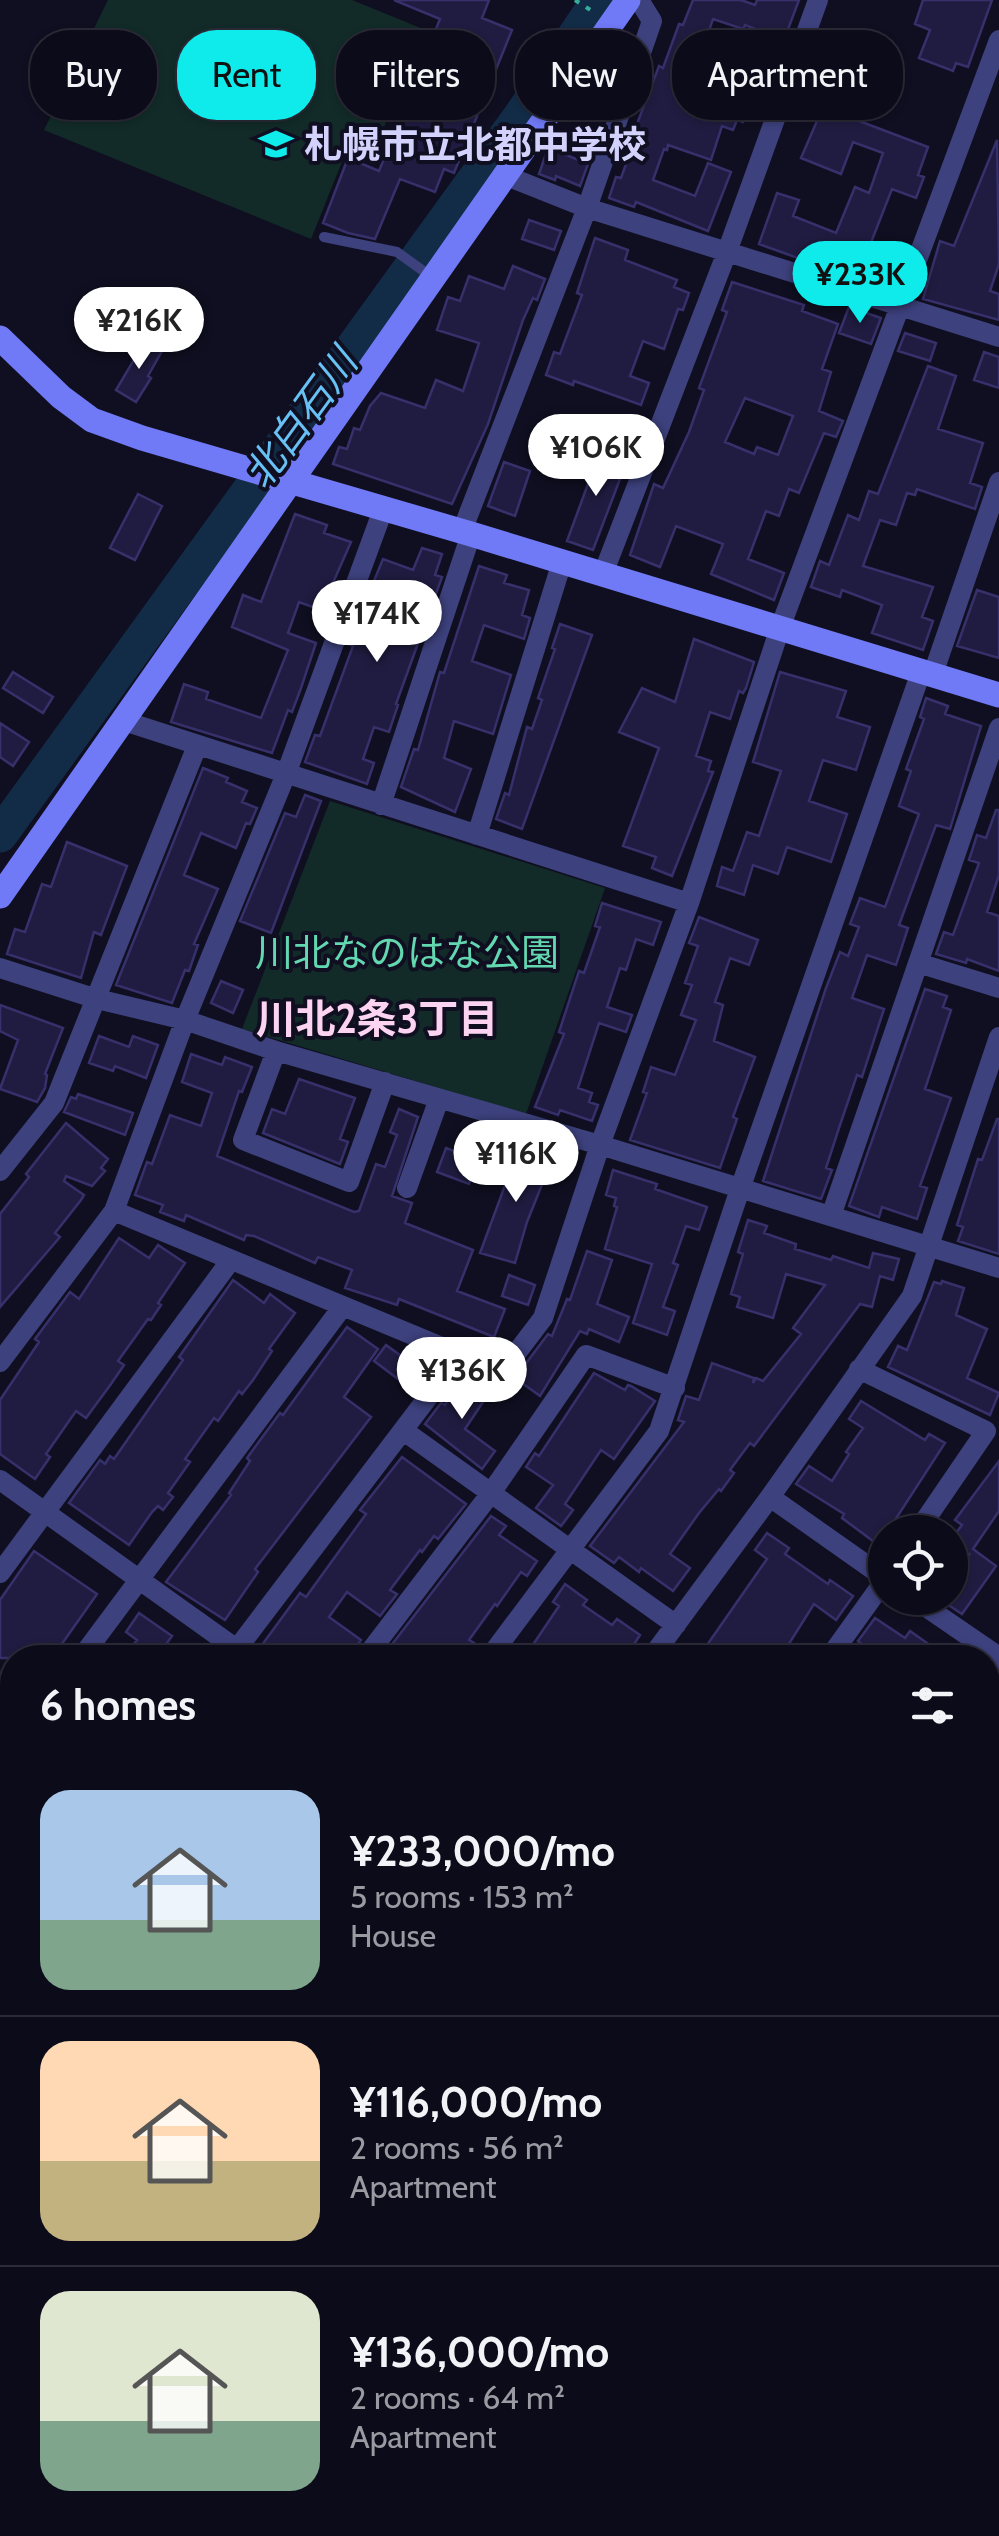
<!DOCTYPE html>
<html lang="en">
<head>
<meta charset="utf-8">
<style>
	:root { --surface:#0c0b19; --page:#1a1926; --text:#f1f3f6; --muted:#9a9ba2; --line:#2c2b38; --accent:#0feaeb }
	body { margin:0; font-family:Cabin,"Noto Sans JP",sans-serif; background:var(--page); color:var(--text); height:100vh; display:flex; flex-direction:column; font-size:38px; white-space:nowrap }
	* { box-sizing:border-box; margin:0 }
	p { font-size:32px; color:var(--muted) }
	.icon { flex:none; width:55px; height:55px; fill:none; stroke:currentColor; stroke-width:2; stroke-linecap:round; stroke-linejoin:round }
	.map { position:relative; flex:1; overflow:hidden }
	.details { position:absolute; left:0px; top:1645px; width:1000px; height:892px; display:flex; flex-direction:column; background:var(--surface); border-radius:40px 40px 0 0; box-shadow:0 2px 8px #0004,0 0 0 2px var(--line) }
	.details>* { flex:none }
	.hud { position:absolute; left:30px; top:30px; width:940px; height:90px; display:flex; gap:20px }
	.buttons { position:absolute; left:868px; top:1515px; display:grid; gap:20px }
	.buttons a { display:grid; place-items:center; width:100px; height:100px; border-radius:50%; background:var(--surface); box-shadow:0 2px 8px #0004,0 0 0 2px var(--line); font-size:50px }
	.price { position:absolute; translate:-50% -85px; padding:0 22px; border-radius:35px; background:#fff; color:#222; font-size:32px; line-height:65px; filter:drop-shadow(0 2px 5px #0008) }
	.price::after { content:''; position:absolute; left:50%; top:60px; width:30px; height:22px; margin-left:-15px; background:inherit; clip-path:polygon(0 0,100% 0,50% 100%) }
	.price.active { background:var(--accent); color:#111 }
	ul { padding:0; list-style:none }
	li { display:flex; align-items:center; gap:30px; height:250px; padding:0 40px }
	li+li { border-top:2px solid var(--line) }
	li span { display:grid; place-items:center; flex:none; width:280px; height:200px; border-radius:30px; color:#555 }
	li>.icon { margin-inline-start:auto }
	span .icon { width:120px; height:120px; fill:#fffc; stroke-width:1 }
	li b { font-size:42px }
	h2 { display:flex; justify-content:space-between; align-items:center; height:120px; padding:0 40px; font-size:42px }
	.chip { padding:0 35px; border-radius:40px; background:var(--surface); box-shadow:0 2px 8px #0004,0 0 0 2px var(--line); font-size:35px; line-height:90px }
	.chip.active { background:var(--accent); color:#111 }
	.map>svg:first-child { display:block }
</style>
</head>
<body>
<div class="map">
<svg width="999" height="2536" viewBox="0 0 999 2536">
	<rect width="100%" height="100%" fill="#100f21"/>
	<path fill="#122b28" d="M 108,0 L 352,0 L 423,29 L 377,145 L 371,143 L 366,154 L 347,149 L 311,239 L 44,130 Z
		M 330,801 L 605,888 L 526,1114 L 242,1029 Z
		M 272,2525 L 487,2525 L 479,2536 L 288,2536 Z"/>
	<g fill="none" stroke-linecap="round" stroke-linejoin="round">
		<path stroke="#122c47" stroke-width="35" d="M 0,835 L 522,114 L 599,0"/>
	</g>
	<path fill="#201c41" stroke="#36306b" stroke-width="2.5" fill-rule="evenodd" d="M 394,0 L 489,0 L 482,18 L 512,30 L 454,173 L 444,169 L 435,192 L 400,179 L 375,239 L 348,233 L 323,223 L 348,158 L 379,171 L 440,19 Z
		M 693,0 L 741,0 L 755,5 L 757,0 L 799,0 L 784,40 L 745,25 L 743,29 L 713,19 L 688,91 L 720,102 L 736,55 L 778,70 L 766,103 L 752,97 L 743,122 L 737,120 L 733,130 L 722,126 L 711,160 L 668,145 L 667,150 L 664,149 L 653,180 L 695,196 L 708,163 L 731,172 L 708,231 L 636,202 L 634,207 L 609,198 L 616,177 L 621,178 L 635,139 L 632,137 L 659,66 L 663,68 L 679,24 L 683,25 Z
		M 923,0 L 992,0 L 968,67 L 956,63 L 953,71 L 919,58 L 930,30 L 915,24 Z
		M 855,49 L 888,63 L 878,87 L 845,73 Z
		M 817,69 L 850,81 L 838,113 L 928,147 L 918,175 L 924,177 L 916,198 L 892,189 L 870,245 L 901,258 L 890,284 L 879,280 L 877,284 L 861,279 L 866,266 L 824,248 L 817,265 L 759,244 L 777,193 L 799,200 L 793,216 L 836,233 L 855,187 L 869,193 L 883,153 L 853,142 L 841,174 L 801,158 L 826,100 L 808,93 Z
		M 997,140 L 999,264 L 990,291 L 999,294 L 999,320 L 923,299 L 940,241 L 954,246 Z
		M 550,142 L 566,148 L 564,154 L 588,164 L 580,186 L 556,176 L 555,180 L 539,174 Z
		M 529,220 L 561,231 L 554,250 L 522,239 Z
		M 595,238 L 628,250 L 625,260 L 677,280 L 674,287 L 689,293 L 683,310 L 678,309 L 664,349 L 643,341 L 630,376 L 649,383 L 641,405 L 574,381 L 573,385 L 546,375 L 554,352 L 560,354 L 582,295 L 577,293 Z
		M 513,266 L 545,279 L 537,300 L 533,298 L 523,320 L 488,424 L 452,504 L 333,464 L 339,447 L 347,449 L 354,428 L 360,430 L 370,406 L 381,393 L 425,408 L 436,380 L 463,391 L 479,343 L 437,330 L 448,297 L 460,301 L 469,276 L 504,289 Z
		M 732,282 L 804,305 L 802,311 L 838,324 L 822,369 L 831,372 L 819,411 L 843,421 L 836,437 L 824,433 L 799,493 L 789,489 L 779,516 L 766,511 L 748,559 L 784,573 L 774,600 L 711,574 L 723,544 L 676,526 L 660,567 L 630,555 L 654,484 L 663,488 L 689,432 L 704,390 L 699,388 L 727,312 L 722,310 ZM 745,398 L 793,416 L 778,455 L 757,447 L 754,454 L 725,442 Z
		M 849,307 L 881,318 L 871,344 L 839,333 Z
		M 905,333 L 936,343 L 930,361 L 898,351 Z
		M 145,341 L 162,351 L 148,376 L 151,378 L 136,402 L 116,390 Z
		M 984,352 L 999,357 L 999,388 L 974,380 Z
		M 928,366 L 956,376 L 938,429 L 983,443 L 970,483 L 982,487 L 975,509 L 917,489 L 915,495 L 907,493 L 896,525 L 880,520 L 863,566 L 933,587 L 922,617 L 933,621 L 923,650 L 872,633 L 882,605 L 842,590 L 840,597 L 811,587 L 820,561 L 829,565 L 848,515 L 859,520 L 869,491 L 878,494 Z
		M 597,446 L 623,455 L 615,477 L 620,479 L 593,550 L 567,541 L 595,465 L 590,464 Z
		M 504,462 L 530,471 L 515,516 L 488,506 Z
		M 138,494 L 162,506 L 135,560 L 110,548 Z
		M 295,514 L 327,525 L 324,533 L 351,542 L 321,610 L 299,602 L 288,633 L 316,643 L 301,688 L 292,712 L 288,710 L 272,753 L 171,722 L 184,684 L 208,692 L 206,699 L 261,718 L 288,650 L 232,627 L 243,595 L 261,602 Z
		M 422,548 L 442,554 L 435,575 L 442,577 L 396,704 L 398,705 L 389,732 L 374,727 L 363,759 L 374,763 L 367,784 L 305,762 L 315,735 L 320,736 L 353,646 L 348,644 L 383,559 L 413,570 Z
		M 479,566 L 507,575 L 504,583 L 529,590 L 522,615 L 530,618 L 524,639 L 484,625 L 472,661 L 511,675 L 493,734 L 454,721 L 444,758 L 471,769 L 455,812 L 401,787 L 414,749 L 418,750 L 440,672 L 444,673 Z
		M 977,590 L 999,597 L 999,658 L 957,646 Z
		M 560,624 L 592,635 L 522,829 L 496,819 L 505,793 L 509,795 L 527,727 L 532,729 L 542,700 L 538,698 L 555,649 L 552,648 Z
		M 694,639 L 754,662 L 746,688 L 743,693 L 739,691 L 730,719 L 710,712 L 696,756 L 711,761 L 708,771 L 713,772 L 672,876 L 652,868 L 656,857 L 623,846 L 659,748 L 619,732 L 642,688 L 675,702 Z
		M 13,672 L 53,697 L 43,713 L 3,688 Z
		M 780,672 L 846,691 L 837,717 L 870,727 L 856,770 L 823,760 L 809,801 L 847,814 L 831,862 L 787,847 L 778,874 L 753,865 L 744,895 L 717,886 L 722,867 L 733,871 L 747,832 L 759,836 L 781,771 L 753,762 Z
		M 926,698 L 948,706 L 945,714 L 981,726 L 950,829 L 936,825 L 899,925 L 908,928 L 896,965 L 867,955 L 852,998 L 884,1009 L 862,1077 L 857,1075 L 839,1128 L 826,1168 L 832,1170 L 821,1199 L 763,1181 L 826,988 L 840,952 L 848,956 L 859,927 L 850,924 L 860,898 L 885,907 L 913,830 L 919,814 L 899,806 L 911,771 L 906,769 L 924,719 L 920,717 Z
		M 0,723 L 29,742 L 13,766 L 0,757 Z
		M 203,768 L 228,778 L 226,782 L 247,791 L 242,802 L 257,808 L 250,824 L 246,823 L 236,848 L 201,833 L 184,875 L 218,889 L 194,944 L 198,945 L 189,971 L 185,970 L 172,1003 L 116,985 Z
		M 305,795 L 321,801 L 271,933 L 240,921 L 285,813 L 296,817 Z
		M 996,810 L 999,810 L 999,875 L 987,912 L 999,916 L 999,971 L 967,959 L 966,963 L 936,954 L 944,932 L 953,935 L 979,863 L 969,860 L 977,835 L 986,838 Z
		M 67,842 L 127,866 L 101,935 L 94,932 L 81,978 L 7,954 L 15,929 L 25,932 L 42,884 L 51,887 Z
		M 602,903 L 661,922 L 653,945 L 636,939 L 626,970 L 620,968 L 607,1007 L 632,1015 L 626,1032 L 599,1023 L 578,1088 L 592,1093 L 589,1102 L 598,1105 L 592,1121 L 560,1110 L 558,1115 L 535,1107 L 564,1034 L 559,1032 L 579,971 L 584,973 L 600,927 L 595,926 Z
		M 699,917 L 758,940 L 749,965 L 730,958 L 715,1002 L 723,1005 L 714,1041 L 755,1057 L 733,1117 L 737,1119 L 720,1168 L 630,1140 L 647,1093 L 643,1092 L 651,1067 L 675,1075 L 696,1020 L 681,1015 L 692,985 L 685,983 L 698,946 L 689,943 Z
		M 221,981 L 243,990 L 233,1013 L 211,1003 Z
		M 925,989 L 947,996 L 943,1007 L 951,1010 L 925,1089 L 951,1098 L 920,1186 L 927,1188 L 917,1219 L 882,1207 L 879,1217 L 849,1206 Z
		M 0,1005 L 63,1028 L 45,1074 L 47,1075 L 45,1088 L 37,1102 L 0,1089 L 18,1040 L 0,1031 Z
		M 99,1036 L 129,1047 L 133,1036 L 158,1045 L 146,1078 L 115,1066 L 113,1071 L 89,1063 Z
		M 191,1054 L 222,1065 L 225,1057 L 252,1067 L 242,1092 L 239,1091 L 217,1156 L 354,1212 L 359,1211 L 376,1164 L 385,1167 L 397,1135 L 390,1132 L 399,1109 L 418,1117 L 392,1196 L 412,1203 L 405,1223 L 473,1250 L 457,1291 L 505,1309 L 494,1337 L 399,1299 L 397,1305 L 345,1288 L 352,1270 L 318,1257 L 315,1263 L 254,1236 L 246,1235 L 244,1240 L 186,1215 L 184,1221 L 160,1212 L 163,1205 L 135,1195 L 147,1162 L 152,1164 L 170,1115 L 201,1126 L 212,1093 L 182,1082 Z
		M 299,1079 L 355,1098 L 340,1139 L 348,1142 L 340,1164 L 263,1133 L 272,1109 L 285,1114 Z
		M 78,1094 L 133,1113 L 125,1135 L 64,1112 L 71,1097 L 76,1099 Z
		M 997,1119 L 999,1119 L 999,1254 L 958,1241 L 963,1227 L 957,1225 L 978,1159 L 982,1160 Z
		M 66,1123 L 108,1159 L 101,1168 L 105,1171 L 92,1186 L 66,1176 L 64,1181 L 84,1195 L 81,1200 L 55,1233 L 60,1237 L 0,1307 L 0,1214 L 29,1177 L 26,1174 Z
		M 446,1148 L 478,1160 L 469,1184 L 437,1172 Z
		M 514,1149 L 554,1162 L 547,1184 L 543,1182 L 527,1222 L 515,1263 L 480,1253 L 510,1172 L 507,1171 Z
		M 613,1170 L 657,1184 L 655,1189 L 707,1207 L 699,1230 L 686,1226 L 673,1263 L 678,1265 L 663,1307 L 675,1311 L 667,1335 L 633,1323 L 652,1264 L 605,1249 L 617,1207 L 614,1206 L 616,1198 L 606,1195 Z
		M 748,1220 L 767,1226 L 764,1233 L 796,1244 L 795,1249 L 831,1260 L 833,1256 L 869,1268 L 873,1253 L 899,1259 L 893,1280 L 880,1276 L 872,1307 L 860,1304 L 754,1446 L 750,1443 L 730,1470 L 734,1473 L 721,1491 L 719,1489 L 699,1513 L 670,1554 L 690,1568 L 673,1591 L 641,1568 L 639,1572 L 619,1557 L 614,1563 L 590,1546 L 684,1422 L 678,1420 L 686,1396 L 699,1400 L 712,1363 L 754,1378 L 753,1383 L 756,1378 L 763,1381 L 801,1334 L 793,1328 L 825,1285 L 786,1274 L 773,1318 L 737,1307 L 740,1297 L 731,1294 L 743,1254 L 738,1252 Z
		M 119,1238 L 149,1258 L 158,1245 L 185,1263 L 158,1303 L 161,1305 L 151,1320 L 148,1319 L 118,1361 L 124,1365 L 111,1384 L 86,1418 L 76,1411 L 46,1454 L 50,1457 L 35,1479 L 0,1454 L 0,1400 L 39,1342 L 35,1339 L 70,1292 L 79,1299 Z
		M 587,1251 L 612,1260 L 597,1304 L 629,1317 L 619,1342 L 589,1329 L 587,1334 L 580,1331 L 540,1396 L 515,1378 L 548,1334 L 552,1336 L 567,1299 L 570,1300 Z
		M 509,1275 L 535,1285 L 528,1305 L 502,1296 Z
		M 233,1280 L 264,1303 L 270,1294 L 295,1313 L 269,1349 L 272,1351 L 253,1380 L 242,1394 L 239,1391 L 218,1421 L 214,1418 L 185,1459 L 190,1462 L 168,1493 L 173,1497 L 163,1510 L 158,1506 L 152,1512 L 129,1545 L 69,1503 L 100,1460 L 105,1464 L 110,1456 L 114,1459 L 183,1360 L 179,1357 Z
		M 942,1281 L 964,1288 L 956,1315 L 987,1329 L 967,1378 L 999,1393 L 990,1415 L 888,1367 L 898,1346 L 907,1350 L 934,1282 L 941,1284 Z
		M 347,1327 L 378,1349 L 344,1397 L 371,1417 L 255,1569 L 258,1572 L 225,1620 L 166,1582 L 231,1495 L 229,1493 L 250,1461 L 247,1458 L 280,1413 L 283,1415 Z
		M 386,1345 L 414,1365 L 402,1382 L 374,1361 Z
		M 594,1373 L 625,1390 L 628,1385 L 631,1386 L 655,1401 L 614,1459 L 601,1450 L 565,1504 L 573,1510 L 561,1526 L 536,1508 L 553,1485 L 526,1467 L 535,1453 L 539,1456 Z
		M 464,1376 L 489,1393 L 465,1429 L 495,1451 L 482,1469 L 425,1424 L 441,1403 L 445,1405 Z
		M 861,1401 L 925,1440 L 929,1434 L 945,1443 L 895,1520 L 905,1526 L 903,1532 L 885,1532 L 885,1550 L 842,1518 L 844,1514 L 796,1484 L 809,1466 L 832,1481 L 849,1454 L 846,1452 L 863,1428 L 849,1419 Z
		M 402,1457 L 466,1504 L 438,1539 L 434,1536 L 422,1552 L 420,1550 L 390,1590 L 397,1594 L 380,1616 L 347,1592 L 329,1617 L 361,1640 L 348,1658 L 270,1658 L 259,1649 L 300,1593 L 306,1597 L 366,1514 L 360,1510 Z
		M 999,1461 L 999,1511 L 973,1549 L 996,1566 L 962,1614 L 950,1606 L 950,1583 L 970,1553 L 965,1560 L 950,1549 L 950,1541 L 962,1525 L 955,1520 Z
		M 491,1516 L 506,1526 L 499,1535 L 537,1561 L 527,1576 L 521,1572 L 497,1606 L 495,1604 L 469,1640 L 474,1643 L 464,1658 L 405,1658 L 390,1647 Z
		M 767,1533 L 789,1548 L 785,1554 L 828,1584 L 830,1580 L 853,1596 L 836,1620 L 814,1604 L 780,1658 L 698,1658 L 767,1559 L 755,1550 Z
		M 34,1551 L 97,1594 L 52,1658 L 0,1658 L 0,1600 Z
		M 565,1584 L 587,1600 L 583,1605 L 612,1625 L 617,1619 L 640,1635 L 625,1658 L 524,1658 L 559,1606 L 553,1602 Z
		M 139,1613 L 172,1636 L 156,1658 L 124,1658 L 137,1640 L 126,1632 Z
		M 875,1618 L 905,1638 L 910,1631 L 927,1643 L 917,1658 L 856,1658 L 864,1646 L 858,1641 Z"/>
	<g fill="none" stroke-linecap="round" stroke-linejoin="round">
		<path stroke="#36ac9a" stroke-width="4" stroke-dasharray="5 8" stroke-linecap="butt" d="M 575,0 L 592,11"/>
		<path stroke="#3d417d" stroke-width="10" d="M 324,237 L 397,252 L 433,278"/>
		<path stroke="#3d417d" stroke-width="20" d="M 504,175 L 587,208 L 999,337
			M 462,531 L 587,208 L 652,21 L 639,0
			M 603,574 L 727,252 L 818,0
			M 933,674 L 999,482
			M 124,721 L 689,903
			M 381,805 L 471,534
			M 477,835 L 562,562
			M 918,963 L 999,988
			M 0,968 L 97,999 L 185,1020 L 276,1051 L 600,1145 L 999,1268
			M 276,1051 L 243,1140 L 349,1182 L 385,1082
			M 0,1171 L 54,1103 L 197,746
			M 407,1188 L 439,1099
			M 114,1211 L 502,1372 L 543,1318 L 600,1145 L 689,903 L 780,628 L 999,40
			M 831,1216 L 999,728
			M 0,1362 L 114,1211 L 185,1020 L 286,774 L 384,507
			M 859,1369 L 986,1431 L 917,1532
			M 404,1431 L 676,1625
			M 0,1480 L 249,1658
			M 770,1497 L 885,1578
			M 0,1573 L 231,1260
			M 913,1598 L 999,1657
			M 81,1658 L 343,1306
			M 230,1658 L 460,1355
			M 365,1658 L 491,1493 L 586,1355 L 675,1388
			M 489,1658 L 659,1431 L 740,1189 L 921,672
			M 651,1658 L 770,1497 L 912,1296 L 999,1037
			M 829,1658 L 885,1580
			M 988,1687 L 999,1671
			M 0,1769 L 12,1752
			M 988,1965 L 999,1949
			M 0,1973 L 12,1956
			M 0,2157 L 12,2140
			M 988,2176 L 999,2185
			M 988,2231 L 999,2216
			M 0,2320 L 12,2302
			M 736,2525 L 752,2536
			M 4,2536 L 12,2524"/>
		<path stroke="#7079f6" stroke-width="25" d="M 0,338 L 61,397 L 92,420 L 142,438 L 471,534 L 999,695
			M 0,896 L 628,0"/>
	</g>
	<defs>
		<g id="school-bare" transform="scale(2.7)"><path d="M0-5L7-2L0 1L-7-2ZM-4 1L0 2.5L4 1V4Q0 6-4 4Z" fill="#0feaeb" stroke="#100f21" stroke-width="2.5" paint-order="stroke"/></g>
	</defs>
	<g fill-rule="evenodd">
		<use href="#school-bare" x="276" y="144"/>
	</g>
	<g text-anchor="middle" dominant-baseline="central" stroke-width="8" stroke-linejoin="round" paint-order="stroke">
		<g font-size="38" font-weight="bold" fill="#d3d2fc" stroke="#100f21" text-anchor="start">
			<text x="304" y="144">札幌市立北都中学校</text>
		</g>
		<g font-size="38" fill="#63d7af" stroke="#100f21">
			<text x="407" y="952">川北なのはな公園</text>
		</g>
		<g font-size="40" font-style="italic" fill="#67c1f5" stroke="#100f21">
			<text transform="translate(300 418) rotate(-54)">北白石川</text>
		</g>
		<g font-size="40" font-weight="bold" fill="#fcd4f1" stroke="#100f21">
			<text x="377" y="1018">川北2条3丁目</text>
		</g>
	</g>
</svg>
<div class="buttons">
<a><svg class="icon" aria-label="locate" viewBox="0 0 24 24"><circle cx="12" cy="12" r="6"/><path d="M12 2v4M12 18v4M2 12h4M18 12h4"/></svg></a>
</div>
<b class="price active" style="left:860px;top:326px">¥233K</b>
<b class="price" style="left:139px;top:372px">¥216K</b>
<b class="price" style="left:596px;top:499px">¥106K</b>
<b class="price" style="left:377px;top:665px">¥174K</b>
<b class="price" style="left:516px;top:1205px">¥116K</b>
<b class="price" style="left:462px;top:1422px">¥136K</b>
<div class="hud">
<a class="chip">Buy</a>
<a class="chip active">Rent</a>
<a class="chip">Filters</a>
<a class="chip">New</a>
<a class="chip">Apartment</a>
</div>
<section class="details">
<h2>6 homes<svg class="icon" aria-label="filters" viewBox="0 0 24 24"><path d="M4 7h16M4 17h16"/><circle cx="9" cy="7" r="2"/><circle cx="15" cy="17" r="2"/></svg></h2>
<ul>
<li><span style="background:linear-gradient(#a9c7e8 65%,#7fa58c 0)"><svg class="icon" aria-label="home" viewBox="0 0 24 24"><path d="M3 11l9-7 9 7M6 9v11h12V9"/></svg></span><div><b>¥233,000/mo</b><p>5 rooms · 153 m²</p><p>House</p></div></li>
<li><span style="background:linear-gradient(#ffd9b3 60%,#c2b280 0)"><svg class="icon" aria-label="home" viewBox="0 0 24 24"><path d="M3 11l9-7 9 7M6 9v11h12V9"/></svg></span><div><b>¥116,000/mo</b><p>2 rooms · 56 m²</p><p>Apartment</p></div></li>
<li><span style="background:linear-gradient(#dfe7d0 65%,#7fa58c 0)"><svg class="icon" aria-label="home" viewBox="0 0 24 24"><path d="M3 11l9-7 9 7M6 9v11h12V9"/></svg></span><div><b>¥136,000/mo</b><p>2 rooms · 64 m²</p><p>Apartment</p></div></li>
</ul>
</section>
</div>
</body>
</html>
